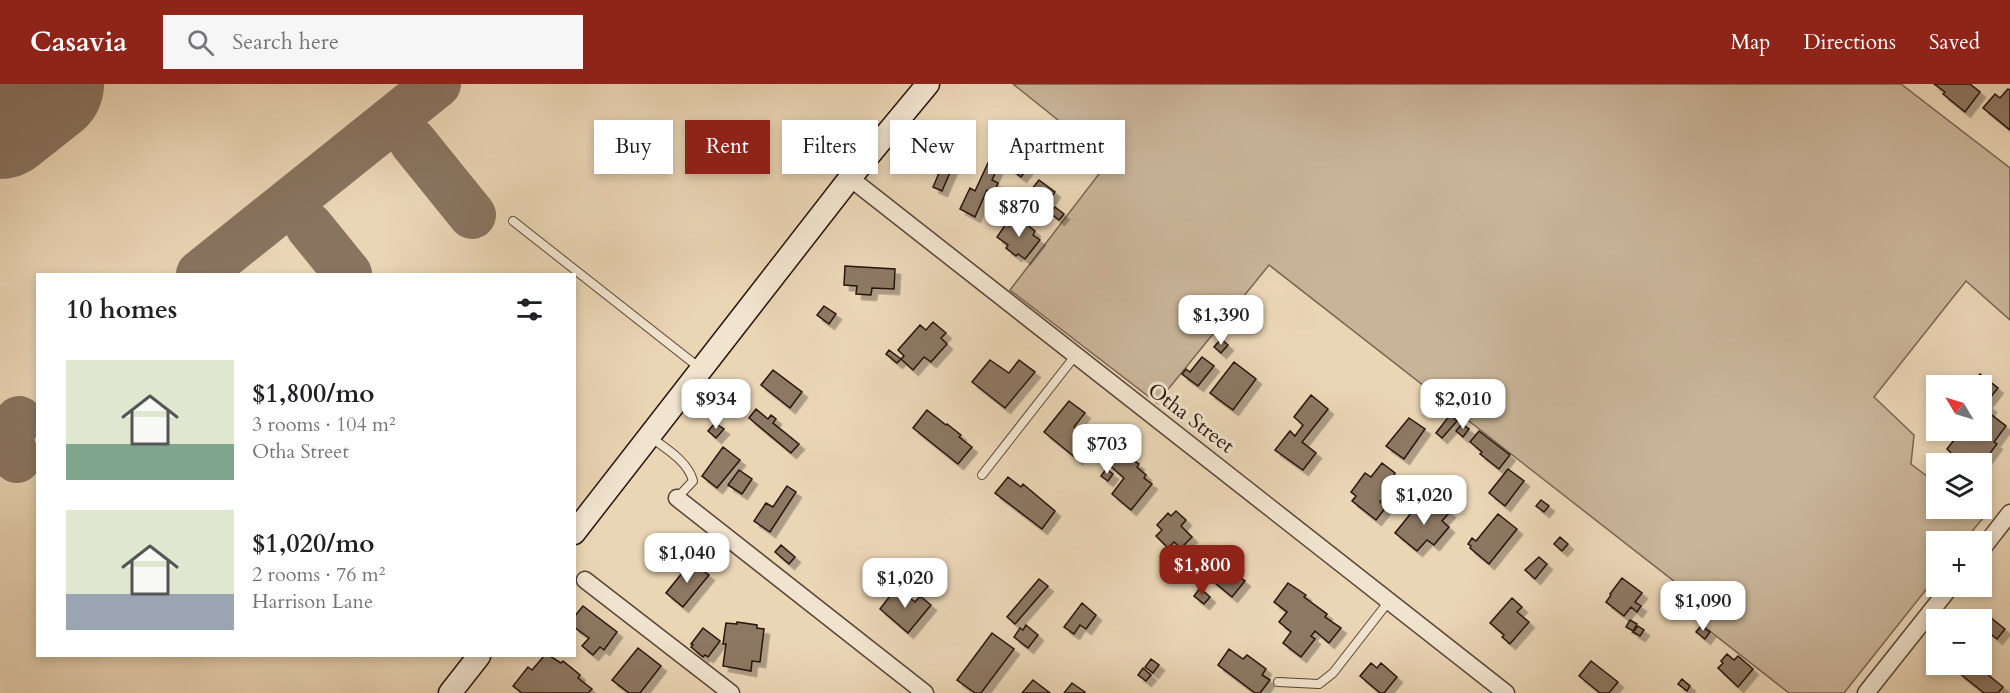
<!DOCTYPE html>
<html lang="en">
<head>
<meta charset="utf-8">
<style>
	:root { --surface:#fff; --page:#f6f6f6; --text:#202124; --muted:#757577; --accent:#8f2418 }
	body { margin:0; font-family:Cardo,serif; background:var(--page); color:var(--text); height:100vh; display:flex; flex-direction:column; font-size:22px; white-space:nowrap }
	* { box-sizing:border-box; margin:0 }
	p { font-size:20px; color:var(--muted) }
	.icon { flex:none; width:33px; height:33px; fill:none; stroke:currentColor; stroke-width:2; stroke-linecap:round; stroke-linejoin:round }
	.map { position:relative; flex:1; overflow:hidden }
	.details { position:absolute; left:36px; top:189px; width:540px; height:384px; display:flex; flex-direction:column; background:var(--surface); border-radius:0px; box-shadow:0 3px 9px #0003 }
	.details>* { flex:none }
	.top-card { position:absolute; left:594px; top:36px; width:570px; height:54px; display:flex; gap:12px }
	.needle { width:39px; rotate:308deg }
	.buttons { position:absolute; left:1926px; top:291px; display:grid; gap:12px }
	.buttons a { display:grid; place-items:center; width:66px; height:66px; border-radius:0px; background:var(--surface); box-shadow:0 3px 9px #0003; font-size:30px }
	.price { position:absolute; translate:-50% -51px; padding:0 14px; border-radius:12px; background:#fff; color:#222; font-size:20px; line-height:39px; filter:drop-shadow(0 2px 3px #0008) }
	.price::after { content:''; position:absolute; left:50%; top:36px; width:18px; height:14px; margin-left:-9px; background:inherit; clip-path:polygon(0 0,100% 0,50% 100%) }
	.price.selected { background:var(--accent); color:#fff }
	ul { padding:0; list-style:none }
	li { display:flex; align-items:center; gap:18px; height:150px; padding:0 30px }
	li span { display:grid; place-items:center; flex:none; width:168px; height:120px; border-radius:0px; color:#555 }
	li>.icon { margin-inline-start:auto }
	span .icon { width:72px; height:72px; fill:#fffc; stroke-width:1 }
	li b { font-size:26px }
	h2 { display:flex; justify-content:space-between; align-items:center; height:72px; padding:0 30px; font-size:26px }
	.pill { padding:0 21px; border-radius:0px; background:var(--surface); box-shadow:0 3px 9px #0003; font-size:21px; line-height:54px }
	.pill.selected { background:var(--accent); color:#fff }
	header { display:flex; align-items:center; gap:36px; box-sizing:border-box; height:84px; padding:0 30px; background:var(--accent); color:#fff }
	header strong { font-size:28px }
	nav { display:flex; gap:33px; margin-inline-start:auto; font-size:21px }
	.search { width:420px; height:54px; background:var(--page); display:flex; align-items:center; gap:15px; box-sizing:border-box; padding:0 21px; border-radius:0px; color:var(--muted); font-size:22px }
	.map>svg:first-child { display:block }
</style>
</head>
<body>
<header>
<strong>Casavia</strong>
<div class="search"><svg class="icon" aria-label="search" viewBox="0 0 24 24"><circle cx="10" cy="10" r="6"/><path d="M15 15l6 6"/></svg>Search here</div>
<nav><a>Map</a><a>Directions</a><a>Saved</a></nav>
</header>
<div class="map">
<svg width="2010" height="609" viewBox="0 0 2010 609">
	<defs>
		<filter id="shadow"><feDropShadow dx="5.5" dy="5.5" stdDeviation="0" flood-color="#0004"/></filter>
	</defs>
	<rect width="100%" height="100%" fill="#ead5b5"/>
	<filter id="stains"><feTurbulence type="fractalNoise" baseFrequency=".00333" numOctaves="4"/><feColorMatrix values="0 0 0 0 .2 0 0 0 0 .09 0 0 0 0 .02 0 0 0 .5 -.17"/></filter>
	<radialGradient id="worn" r=".72"><stop offset=".6" stop-color="#630" stop-opacity="0"/><stop offset="1" stop-color="#630" stop-opacity=".3"/></radialGradient>
	<path fill="#c9b498" stroke="#786451" stroke-width="1.5" d="M 1013,0 L 1901,0 L 2010,84 L 2010,236 L 1966,197 L 1874,313 L 1914,351 L 1911,380 L 1936,399 L 1936,424 L 1972,425 L 1984,433 L 1964,457 L 1936,458 L 1936,493 L 1844,609 L 1789,609 L 1697,537 L 1707,523 L 1269,181 L 1157,319 L 1010,206 L 1109,77 Z"/>
	<g fill="none" stroke-linecap="round" stroke-linejoin="round">
		<path stroke="#897460" stroke-width="48" d="M 0,38 L 44,2
			M 413,58 L 472,131
			M 309,142 L 348,190
			M 200,190 L 437,0
			M 0,365 L 8,367 L 17,375 C 9,361 8,348 19,336"/>
		<path stroke="#897460" stroke-width="122" d="M 0,34 L 43,0"/>
	</g>
	<path fill="#8d7863" stroke="#28130a" stroke-width="1.5" filter="url(#shadow)" d="M 1934,0 L 1970,0 L 1980,8 L 1965,28 L 1943,10 L 1945,8 Z
		M 2008,5 L 2010,6 L 2010,46 L 1983,24 L 1995,10 L 2000,14 Z
		M 956,53 L 964,56 L 942,107 L 933,103 L 939,89 L 934,87 L 938,78 L 944,80 Z
		M 1021,64 L 1035,75 L 1021,93 L 1007,82 Z
		M 988,79 L 998,83 L 992,96 L 998,99 L 994,109 L 987,106 L 975,133 L 960,125 L 970,104 L 975,107 Z
		M 1039,96 L 1055,108 L 1044,124 L 1027,111 Z
		M 1055,123 L 1064,130 L 1059,136 L 1050,129 Z
		M 1016,132 L 1035,147 L 1033,151 L 1040,156 L 1025,175 L 1018,170 L 1016,172 L 1006,164 L 1008,161 L 997,153 L 1006,140 L 1009,142 Z
		M 845,182 L 895,185 L 894,205 L 872,204 L 871,211 L 856,210 L 857,202 L 844,201 Z
		M 824,222 L 836,230 L 829,240 L 817,231 Z
		M 933,238 L 946,249 L 941,254 L 947,260 L 931,278 L 924,273 L 913,286 L 901,275 L 904,272 L 898,266 L 920,241 L 926,246 Z
		M 1221,255 L 1228,261 L 1221,269 L 1214,263 Z
		M 889,266 L 901,275 L 897,279 L 886,270 Z
		M 1202,273 L 1214,282 L 1198,302 L 1182,290 L 1186,285 L 1190,288 Z
		M 990,276 L 1009,289 L 1019,276 L 1035,288 L 1005,324 L 972,298 Z
		M 1234,278 L 1256,295 L 1233,326 L 1210,309 Z
		M 773,286 L 802,308 L 790,324 L 761,301 Z
		M 1980,290 L 1998,304 L 1986,319 L 1991,323 L 1988,328 L 2006,342 L 1994,358 L 1997,360 L 1982,380 L 1949,380 L 1945,376 L 1951,369 L 1947,365 L 1958,351 L 1962,354 L 1966,350 L 1961,346 L 1982,346 L 1982,302 L 1971,302 Z
		M 1311,311 L 1328,325 L 1302,358 L 1316,369 L 1303,386 L 1275,366 L 1290,347 L 1295,352 L 1303,341 L 1294,333 Z
		M 1069,317 L 1085,329 L 1074,343 L 1091,357 L 1077,375 L 1044,348 Z
		M 756,325 L 768,335 L 771,331 L 776,335 L 773,339 L 799,360 L 791,369 L 749,334 Z
		M 927,326 L 946,341 L 947,340 L 961,351 L 959,353 L 972,363 L 958,380 L 913,344 Z
		M 1450,331 L 1457,337 L 1442,354 L 1436,349 Z
		M 1409,334 L 1425,345 L 1404,375 L 1386,362 Z
		M 715,339 L 724,345 L 716,354 L 708,347 Z
		M 1462,340 L 1469,345 L 1463,353 L 1456,347 Z
		M 1479,347 L 1510,371 L 1499,385 L 1480,370 L 1482,368 L 1470,358 Z
		M 723,363 L 740,376 L 717,404 L 702,392 Z
		M 1119,367 L 1139,380 L 1137,383 L 1146,391 L 1144,394 L 1152,400 L 1131,426 L 1112,410 L 1124,394 L 1108,380 Z
		M 1382,379 L 1395,389 L 1394,391 L 1396,392 L 1382,409 L 1385,412 L 1380,418 L 1386,423 L 1376,436 L 1352,417 L 1356,412 L 1351,408 L 1365,389 L 1371,393 Z
		M 1106,385 L 1113,390 L 1108,397 L 1101,392 Z
		M 1508,385 L 1524,397 L 1505,422 L 1489,409 Z
		M 739,386 L 752,395 L 742,410 L 728,401 Z
		M 1008,393 L 1021,403 L 1023,400 L 1055,427 L 1042,445 L 995,409 Z
		M 787,402 L 796,408 L 770,448 L 754,437 L 766,419 L 773,423 Z
		M 1435,416 L 1450,428 L 1442,437 L 1449,443 L 1434,461 L 1427,456 L 1417,467 L 1395,449 L 1416,423 L 1424,429 Z
		M 1541,416 L 1549,422 L 1544,428 L 1536,422 Z
		M 1176,427 L 1186,436 L 1181,442 L 1192,453 L 1181,464 L 1174,458 L 1168,464 L 1156,452 L 1162,446 L 1157,441 L 1168,429 L 1171,432 Z
		M 1498,430 L 1517,445 L 1489,480 L 1470,464 L 1471,462 L 1468,460 L 1472,454 L 1476,457 Z
		M 1560,453 L 1568,460 L 1562,467 L 1554,460 Z
		M 781,461 L 795,473 L 789,480 L 775,468 Z
		M 1208,468 L 1218,476 L 1223,470 L 1230,476 L 1225,482 L 1245,497 L 1232,513 L 1196,483 Z
		M 1539,473 L 1547,480 L 1535,495 L 1525,486 Z
		M 906,477 L 912,483 L 905,492 L 898,486 Z
		M 691,478 L 709,491 L 683,523 L 666,509 Z
		M 1622,494 L 1642,509 L 1635,518 L 1641,522 L 1637,528 L 1631,523 L 1624,532 L 1606,518 L 1611,511 L 1610,510 Z
		M 1039,495 L 1048,502 L 1015,540 L 1007,533 Z
		M 1288,499 L 1306,511 L 1304,513 L 1327,530 L 1325,533 L 1341,544 L 1329,559 L 1315,547 L 1311,552 L 1315,555 L 1301,573 L 1283,559 L 1291,548 L 1279,538 L 1287,528 L 1274,518 Z
		M 897,503 L 915,518 L 920,512 L 931,521 L 908,549 L 880,525 Z
		M 1200,504 L 1210,513 L 1204,520 L 1194,512 Z
		M 1512,514 L 1522,523 L 1517,528 L 1529,538 L 1510,560 L 1502,553 L 1504,551 L 1490,539 Z
		M 1082,519 L 1096,531 L 1086,545 L 1080,541 L 1074,550 L 1064,543 Z
		M 583,522 L 617,548 L 604,566 L 600,563 L 593,571 L 582,562 L 589,554 L 574,543 L 574,533 Z
		M 1990,533 L 2005,545 L 1997,555 L 1982,543 Z
		M 1630,536 L 1637,540 L 1633,547 L 1626,543 Z
		M 737,538 L 757,541 L 757,544 L 764,545 L 760,578 L 752,577 L 751,587 L 723,582 L 726,560 L 723,560 L 726,539 L 737,540 Z
		M 1026,541 L 1038,551 L 1028,564 L 1014,553 L 1020,544 L 1023,546 Z
		M 1638,542 L 1644,546 L 1640,552 L 1633,548 Z
		M 1701,542 L 1710,548 L 1705,555 L 1696,548 Z
		M 703,544 L 720,557 L 708,573 L 705,571 L 703,573 L 691,563 L 693,561 L 691,560 Z
		M 992,549 L 1014,565 L 981,609 L 975,609 L 957,596 Z
		M 638,564 L 661,582 L 640,609 L 629,609 L 612,596 Z
		M 1229,565 L 1243,575 L 1247,571 L 1266,585 L 1262,591 L 1270,596 L 1260,609 L 1255,609 L 1218,581 Z
		M 1727,570 L 1734,576 L 1738,572 L 1753,585 L 1738,603 L 1718,584 L 1723,579 L 1721,577 Z
		M 544,572 L 550,572 L 561,579 L 563,577 L 580,591 L 578,594 L 592,605 L 588,609 L 522,609 L 513,602 L 528,583 L 532,586 Z
		M 1151,575 L 1159,581 L 1153,589 L 1145,583 Z
		M 1591,577 L 1618,598 L 1609,609 L 1600,609 L 1579,592 Z
		M 1371,579 L 1377,584 L 1381,579 L 1397,593 L 1384,609 L 1380,609 L 1360,592 Z
		M 1963,580 L 1975,580 L 2003,603 L 1998,609 L 1984,609 L 1958,588 Z
		M 1143,584 L 1151,591 L 1146,597 L 1138,591 Z
		M 1682,595 L 1690,602 L 1687,607 L 1678,600 Z
		M 1033,596 L 1050,609 L 1022,609 Z
		M 1072,599 L 1085,608 L 1084,609 L 1064,609 Z"/>
	<g fill="none" stroke-linecap="round" stroke-linejoin="round">
		<g stroke="#584435" stroke-width="10">
			<path id="lane" d="M 513,137 L 701,285
				M 649,352 C 665,364 688,377 693,397 L 677,414
				M 982,391 L 1075,272
				M 1278,598 L 1319,600 L 1333,589 L 1389,517"/>
		</g>
		<g stroke="#584435" stroke-width="19">
			<path id="street" d="M 850,94 L 1506,609
				M 677,414 L 925,609
				M 1982,465 L 2010,429
				M 585,496 L 731,609
				M 1866,609 L 1951,502"/>
		</g>
		<g stroke="#28130a" stroke-width="25">
			<path id="secondary" d="M 574,449 L 850,94 L 928,0
				M 450,609 L 479,572"/>
		</g>
		<use href="#lane" stroke="#f1e4cf" stroke-width="8"/>
		<use href="#street" stroke="#f1e4cf" stroke-width="16"/>
		<use href="#secondary" stroke="#f1e4cf" stroke-width="22"/>
	</g>
	<g text-anchor="middle" dominant-baseline="central" stroke-width="6" stroke-linejoin="round" paint-order="stroke">
		<g font-size="21" fill="#28130a" stroke="#f1e4cf">
			<text transform="translate(1191 334) rotate(37)">Otha Street</text>
		</g>
	</g>
	<rect width="100%" height="100%" filter="url(#stains)"/>
	<rect width="100%" height="100%" fill="url(#worn)"/>
</svg>
<div class="buttons">
<a><svg class="needle" viewBox="-14 -14 28 28"><path d="M0-13l5 13h-10z" fill="#e53935"/><path d="M0 13l5-13h-10z" fill="#757577"/></svg></a>
<a><svg class="icon" aria-label="layers" viewBox="0 0 24 24"><path d="M12 4l9 5-9 5-9-5zM3 14l9 5 9-5"/></svg></a>
<a>+</a>
<a>−</a>
</div>
<b class="price" style="left:1019px;top:154px">$870</b>
<b class="price" style="left:1221px;top:262px">$1,390</b>
<b class="price" style="left:716px;top:346px">$934</b>
<b class="price" style="left:1463px;top:346px">$2,010</b>
<b class="price" style="left:1107px;top:391px">$703</b>
<b class="price" style="left:1424px;top:442px">$1,020</b>
<b class="price" style="left:687px;top:500px">$1,040</b>
<b class="price selected" style="left:1202px;top:512px">$1,800</b>
<b class="price" style="left:905px;top:525px">$1,020</b>
<b class="price" style="left:1703px;top:548px">$1,090</b>
<div class="top-card">
<a class="pill">Buy</a>
<a class="pill selected">Rent</a>
<a class="pill">Filters</a>
<a class="pill">New</a>
<a class="pill">Apartment</a>
</div>
<section class="details">
<h2>10 homes<svg class="icon" aria-label="filters" viewBox="0 0 24 24"><path d="M4 7h16M4 17h16"/><circle cx="9" cy="7" r="2"/><circle cx="15" cy="17" r="2"/></svg></h2>
<ul>
<li><span style="background:linear-gradient(#dfe7d0 70%,#7fa58c 0)"><svg class="icon" aria-label="home" viewBox="0 0 24 24"><path d="M3 11l9-7 9 7M6 9v11h12V9"/></svg></span><div><b>$1,800/mo</b><p>3 rooms · 104 m²</p><p>Otha Street</p></div></li>
<li><span style="background:linear-gradient(#dfe7d0 70%,#9aa5b1 0)"><svg class="icon" aria-label="home" viewBox="0 0 24 24"><path d="M3 11l9-7 9 7M6 9v11h12V9"/></svg></span><div><b>$1,020/mo</b><p>2 rooms · 76 m²</p><p>Harrison Lane</p></div></li>
</ul>
</section>
</div>
</body>
</html>
